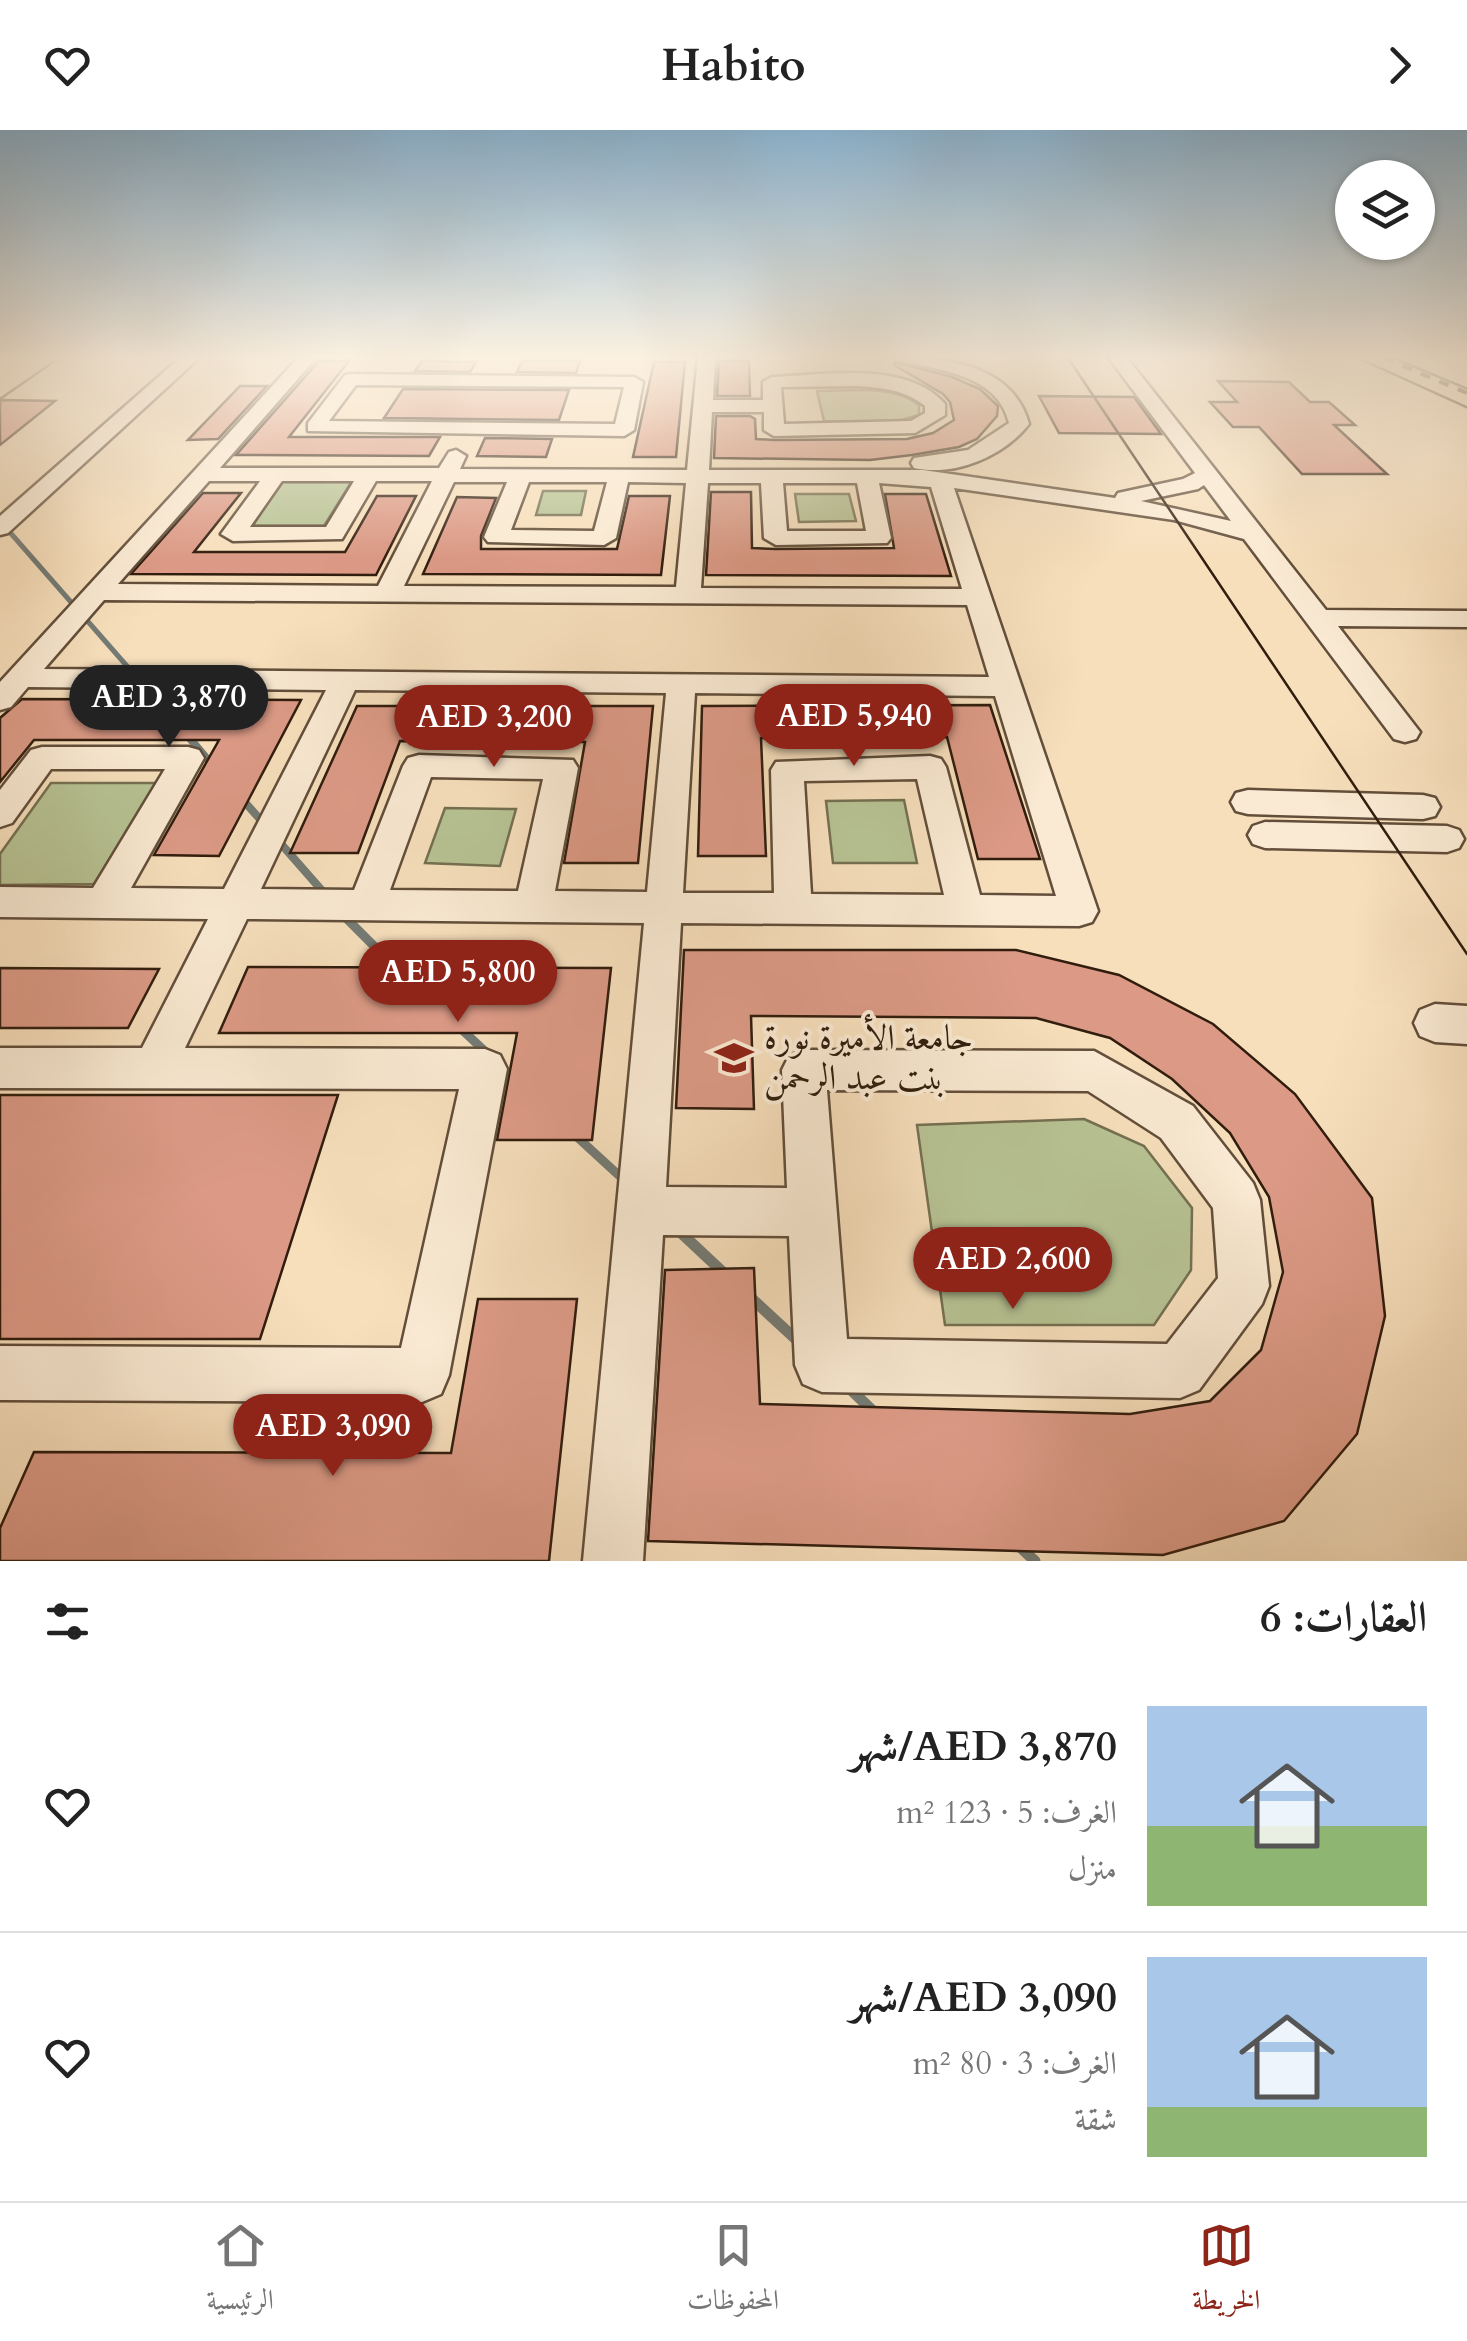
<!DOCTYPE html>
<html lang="ar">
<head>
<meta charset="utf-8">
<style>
	:root { --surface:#fff; --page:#f6f6f6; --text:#222; --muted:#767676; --line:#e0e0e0; --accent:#8f2418 }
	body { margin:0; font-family:Cardo,Amiri,serif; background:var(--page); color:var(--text); direction:rtl; height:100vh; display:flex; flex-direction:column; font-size:38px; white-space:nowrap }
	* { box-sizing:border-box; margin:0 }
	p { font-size:32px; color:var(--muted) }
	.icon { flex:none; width:55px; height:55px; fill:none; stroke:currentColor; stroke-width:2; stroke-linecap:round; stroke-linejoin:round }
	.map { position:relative; height:1431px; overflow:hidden; direction:ltr }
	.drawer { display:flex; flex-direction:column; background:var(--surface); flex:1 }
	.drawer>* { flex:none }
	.fabs { position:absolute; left:1335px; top:30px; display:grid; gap:20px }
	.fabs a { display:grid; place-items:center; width:100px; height:100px; border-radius:50%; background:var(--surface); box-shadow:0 2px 8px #0004; font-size:50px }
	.price { position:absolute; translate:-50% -85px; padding:0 22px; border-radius:35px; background:var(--accent); color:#fff; font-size:32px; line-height:65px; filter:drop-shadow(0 2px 5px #0008) }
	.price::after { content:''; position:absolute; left:50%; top:60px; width:30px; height:22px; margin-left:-15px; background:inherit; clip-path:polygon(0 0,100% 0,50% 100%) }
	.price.selected { background:#222; color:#fff }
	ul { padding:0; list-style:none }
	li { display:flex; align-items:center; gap:30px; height:250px; padding:0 40px }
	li+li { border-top:2px solid var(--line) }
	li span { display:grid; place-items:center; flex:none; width:280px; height:200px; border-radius:0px; color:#555 }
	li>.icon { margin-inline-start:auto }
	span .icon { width:120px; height:120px; fill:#fffc; stroke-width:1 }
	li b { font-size:42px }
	h2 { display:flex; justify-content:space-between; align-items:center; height:120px; padding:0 40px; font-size:42px }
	header { display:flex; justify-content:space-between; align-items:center; height:130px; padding:0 40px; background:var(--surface); font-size:45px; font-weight:700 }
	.dock { display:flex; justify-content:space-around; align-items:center; height:140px; border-top:2px solid var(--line); background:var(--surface); font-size:28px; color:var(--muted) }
	.dock a { display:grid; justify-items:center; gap:5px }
	.dock .selected { color:var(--accent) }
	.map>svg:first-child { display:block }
</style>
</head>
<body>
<header><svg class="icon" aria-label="forward" viewBox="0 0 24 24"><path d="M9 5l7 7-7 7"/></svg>Habito<svg class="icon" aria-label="heart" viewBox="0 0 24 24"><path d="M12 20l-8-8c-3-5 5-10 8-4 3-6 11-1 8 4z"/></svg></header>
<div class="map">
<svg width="1467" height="1431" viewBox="0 0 1467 1431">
	<rect width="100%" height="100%" fill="#f7dfbc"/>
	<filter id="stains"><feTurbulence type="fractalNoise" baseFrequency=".002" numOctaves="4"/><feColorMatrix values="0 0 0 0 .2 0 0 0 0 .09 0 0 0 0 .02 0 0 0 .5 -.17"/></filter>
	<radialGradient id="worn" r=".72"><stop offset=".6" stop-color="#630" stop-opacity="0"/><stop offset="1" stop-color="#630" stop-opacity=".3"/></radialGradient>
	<path fill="#b7c394" stroke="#747051" stroke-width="2.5" d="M 817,261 C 850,261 892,254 919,275 L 919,285 L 894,292 L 824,291 Z
		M 282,351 L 352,351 L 324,396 L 250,396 Z
		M 543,361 L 586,361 L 581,385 L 536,385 Z
		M 849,364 L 856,391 L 799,392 L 795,364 Z
		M 51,653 L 157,653 L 94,754 L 0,755 L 0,724 Z
		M 904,670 L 917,733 L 833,733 L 826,671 Z
		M 445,678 L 516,679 L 500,736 L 425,733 Z
		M 1084,989 L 1144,1016 L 1192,1078 L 1191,1140 L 1154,1195 L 945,1195 L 917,995 Z"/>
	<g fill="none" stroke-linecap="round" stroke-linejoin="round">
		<path stroke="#747b75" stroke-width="5" d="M 0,391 L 133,543"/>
		<path stroke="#747b75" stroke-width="8" d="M 130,540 L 161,575
			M 187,605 L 213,636
			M 242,669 L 266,696
			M 275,707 L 325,764"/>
		<path stroke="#747b75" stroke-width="9" d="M 344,786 L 401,843
			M 459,897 L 489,925
			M 576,1006 L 625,1051"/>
		<path stroke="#747b75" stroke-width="11" d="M 679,1101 L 727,1146
			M 749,1166 L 801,1214
			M 848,1257 L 874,1282
			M 1020,1417 L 1035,1431"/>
	</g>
	<path fill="#dc9a86" stroke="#311d0e" stroke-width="2.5" d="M 319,231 L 349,231 L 289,307 L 440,307 L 429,326 L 236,325 Z
		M 422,231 L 476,232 L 470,242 L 415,241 Z
		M 522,231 L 580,231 L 576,243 L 517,242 Z
		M 719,231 L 749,231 L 750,266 L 717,266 Z
		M 654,232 L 685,232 L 676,327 L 633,327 Z
		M 895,232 L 952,247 L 980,259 L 998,276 L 997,286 L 977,309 L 959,317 L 912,325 L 870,330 L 714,328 L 716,286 L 750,286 L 755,289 L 756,309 L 774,310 L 907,309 L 933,303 L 954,290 L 950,272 L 943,264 L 894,235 Z
		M 1218,251 L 1289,252 L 1310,272 L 1329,272 L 1355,295 L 1334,295 L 1387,344 L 1302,344 L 1259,297 L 1233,297 L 1210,272 L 1237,272 Z
		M 240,256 L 267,256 L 218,309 L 188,310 Z
		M 403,259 L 569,260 L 559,290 L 384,288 Z
		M 1039,266 L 1134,267 L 1161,304 L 1059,303 Z
		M 0,270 L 55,271 L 0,315 Z
		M 485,308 L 552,309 L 546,327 L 477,326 Z
		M 711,362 L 751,362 L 752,418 L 776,419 L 894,418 L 885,364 L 926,364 L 951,446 L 706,445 Z
		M 203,363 L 241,363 L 194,422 L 345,422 L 377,366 L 416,366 L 376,445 L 131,444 Z
		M 629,366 L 670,366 L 661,445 L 423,444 L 457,367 L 496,368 L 481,406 L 481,419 L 617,419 Z
		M 22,569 L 301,570 L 219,726 L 154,725 L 219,610 L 34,610 L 0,652 L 0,588 Z
		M 990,575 L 1040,729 L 978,729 L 947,607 L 761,608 L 766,726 L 698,726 L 702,576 Z
		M 357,576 L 653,576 L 638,733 L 564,733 L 585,612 L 400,611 L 358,723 L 290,723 Z
		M 684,820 L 1016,820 L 1119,845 L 1213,894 L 1295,964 L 1372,1068 L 1385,1186 L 1357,1304 L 1284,1391 L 1163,1425 L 648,1411 L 665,1140 L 754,1138 L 760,1274 L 1130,1284 L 1210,1271 L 1261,1220 L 1283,1142 L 1269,1067 L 1230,1003 L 1172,949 L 1110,908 L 1036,888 L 751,886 L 754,979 L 676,978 Z
		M 248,837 L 611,838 L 592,1010 L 497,1010 L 517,903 L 219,903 Z
		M 0,838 L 159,839 L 128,898 L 0,898 Z
		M 0,965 L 338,965 L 260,1209 L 0,1209 Z
		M 478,1169 L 577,1169 L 549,1431 L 0,1431 L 0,1398 L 34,1322 L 451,1323 Z"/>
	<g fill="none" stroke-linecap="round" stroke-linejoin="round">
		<g stroke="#624e3a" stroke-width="5">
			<path id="minor" d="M 180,228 L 199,228 L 8,403 L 0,405 L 0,386 Z
				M 298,228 L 316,228 L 220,338 L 439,338 L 449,322 L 456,320 L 466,326 L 460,339 L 687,340 L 698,228 L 715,228 L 713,270 L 763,270 L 763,252 L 772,247 C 824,245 907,230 945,274 L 945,285 L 915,303 L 774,306 L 764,300 L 764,282 L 712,282 L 709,340 L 923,340 L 1115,368 L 1118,363 L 1183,349 L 1195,343 L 1109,228 L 1127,228 L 1326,480 L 1467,481 L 1467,497 L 1338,496 L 1420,602 L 1416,609 L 1405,612 L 1394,609 L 1244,409 L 1174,390 L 954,358 L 1098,781 L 1092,792 L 1079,796 L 681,793 L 666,1057 L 787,1058 L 782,940 L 789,926 L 804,920 L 1094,921 L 1193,976 L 1253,1053 L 1260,1070 L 1269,1156 L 1262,1174 L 1199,1260 L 1180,1268 L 822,1262 L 803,1254 L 795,1235 L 789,1106 L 663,1105 L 643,1431 L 583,1431 L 644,793 L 247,789 L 185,918 L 485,919 L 500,925 L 507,939 L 449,1245 L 441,1264 L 422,1272 L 0,1270 L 0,1216 L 401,1218 L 459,959 L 0,958 L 0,918 L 142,918 L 208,789 L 0,787 L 0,757 L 93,758 L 165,639 L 51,639 L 12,693 L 0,697 L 0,660 L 31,620 L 42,617 L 188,617 L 199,620 L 204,628 L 131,758 L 224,759 L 326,560 L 28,557 L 11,577 L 0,580 L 0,552 ZM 859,256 C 883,258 906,260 925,276 L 925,283 L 911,291 L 784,294 L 781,257 ZM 209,351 L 260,351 L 221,404 L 233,411 L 342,409 L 376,351 L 432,351 L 378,456 L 118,454 ZM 282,351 L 354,351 L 326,397 L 250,397 ZM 454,352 L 507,352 L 484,407 L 488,412 L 604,415 L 616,408 L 628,352 L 686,353 L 676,457 L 404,456 ZM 529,352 L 607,352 L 594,401 L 511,400 ZM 708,353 L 761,353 L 764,408 L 776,415 L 887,413 L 891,408 L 879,353 L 931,357 L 962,459 L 701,458 ZM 783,353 L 857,353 L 866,401 L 787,401 ZM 1204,355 L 1231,391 L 1141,371 L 1198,359 ZM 104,470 L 967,475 L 989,547 L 44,539 ZM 355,560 L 666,563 L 647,762 L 555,761 L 578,638 L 573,630 L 419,625 L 408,628 L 403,636 L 354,760 L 261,759 ZM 695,563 L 995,566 L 1056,766 L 980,765 L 946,637 L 941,629 L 930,626 L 776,632 L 771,640 L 774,763 L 683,763 ZM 431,647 L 543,649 L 518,761 L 390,760 ZM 917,649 L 944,765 L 811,764 L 804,651 ZM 827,960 L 1088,961 L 1161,1008 L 1213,1078 L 1218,1148 L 1167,1214 L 847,1209 Z
				M 904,228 C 954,228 1014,239 1029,294 C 1004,326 955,347 914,338 L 911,333 L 914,328 L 968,320 L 1009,293 C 998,247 946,241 906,232 Z
				M 351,244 L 634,247 L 643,252 L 634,300 L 624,306 L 308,301 L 308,293 L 345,245 ZM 356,255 L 624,257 L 615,294 L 329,291 Z
				M 1248,660 L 1423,665 L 1435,668 L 1440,677 L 1435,686 L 1423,689 L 1248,684 L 1236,681 L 1231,672 L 1236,663 Z
				M 1265,692 L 1447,696 L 1459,700 L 1464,709 L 1459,718 L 1447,722 L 1265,718 L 1253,714 L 1248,705 L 1253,696 Z
				M 1435,874 L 1467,876 L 1467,914 L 1435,912 L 1420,906 L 1414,893 L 1420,880 Z"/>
		</g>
		<g stroke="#311d0e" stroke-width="5">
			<path id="major" d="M 1361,228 L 1390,228 L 1467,260 L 1467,276 Z"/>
		</g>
		<use href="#minor" fill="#faead3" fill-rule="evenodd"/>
		<use href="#major" fill="#f7dfbc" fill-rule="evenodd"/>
		<path stroke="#311d0e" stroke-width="2.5" d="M 1068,228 L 1467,824
			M 0,269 L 59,228"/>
		<path stroke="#311d0e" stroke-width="4" stroke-dasharray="10 10" stroke-linecap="butt" d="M 1384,228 L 1467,263"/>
	</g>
	<linearGradient id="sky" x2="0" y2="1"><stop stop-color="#8bb6d5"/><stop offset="0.53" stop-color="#fbf1e1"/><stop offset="1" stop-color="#fbf1e1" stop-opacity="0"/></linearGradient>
	<rect width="1467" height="428" fill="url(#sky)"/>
	<defs>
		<g id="university-bare" transform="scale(3)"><path d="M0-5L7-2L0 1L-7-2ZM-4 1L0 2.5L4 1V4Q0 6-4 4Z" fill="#8f2418" stroke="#faead3" stroke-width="2.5" paint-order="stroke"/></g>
	</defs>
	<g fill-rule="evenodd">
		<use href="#university-bare" x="734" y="928"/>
	</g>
	<g text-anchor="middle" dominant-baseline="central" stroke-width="8" stroke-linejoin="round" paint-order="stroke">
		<g font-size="35" fill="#311d0e" stroke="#faead3" text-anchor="start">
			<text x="764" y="908">جامعة الأميرة نورة<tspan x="764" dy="40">بنت عبد الرحمن</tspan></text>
		</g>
	</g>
	<rect width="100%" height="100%" filter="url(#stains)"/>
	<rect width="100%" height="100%" fill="url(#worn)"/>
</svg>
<div class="fabs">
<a><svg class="icon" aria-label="layers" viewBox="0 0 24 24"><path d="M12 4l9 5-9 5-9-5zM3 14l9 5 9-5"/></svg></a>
</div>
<b class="price selected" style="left:169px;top:620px">AED 3,870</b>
<b class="price" style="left:854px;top:639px">AED 5,940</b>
<b class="price" style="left:494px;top:640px">AED 3,200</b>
<b class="price" style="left:458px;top:895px">AED 5,800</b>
<b class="price" style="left:1013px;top:1182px">AED 2,600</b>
<b class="price" style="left:333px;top:1349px">AED 3,090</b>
</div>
<section class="drawer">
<h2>العقارات: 6<svg class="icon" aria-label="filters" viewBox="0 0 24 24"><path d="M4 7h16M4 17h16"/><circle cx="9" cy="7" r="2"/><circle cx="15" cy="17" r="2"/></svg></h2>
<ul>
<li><span style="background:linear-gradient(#a9c7e8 60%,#8fb573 0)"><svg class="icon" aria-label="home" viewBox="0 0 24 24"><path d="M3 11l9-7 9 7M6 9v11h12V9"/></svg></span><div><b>AED 3,870/شهر</b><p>الغرف: 5 · 123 m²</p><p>منزل</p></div><svg class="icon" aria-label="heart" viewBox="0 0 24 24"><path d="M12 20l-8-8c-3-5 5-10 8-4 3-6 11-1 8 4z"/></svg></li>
<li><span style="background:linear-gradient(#a9c7e8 75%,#8fb573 0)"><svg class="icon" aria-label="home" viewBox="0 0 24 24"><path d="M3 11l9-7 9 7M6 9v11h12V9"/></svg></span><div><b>AED 3,090/شهر</b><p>الغرف: 3 · 80 m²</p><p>شقة</p></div><svg class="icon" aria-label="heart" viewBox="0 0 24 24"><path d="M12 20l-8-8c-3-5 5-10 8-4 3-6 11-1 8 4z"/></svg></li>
</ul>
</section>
<nav class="dock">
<a class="selected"><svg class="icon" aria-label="map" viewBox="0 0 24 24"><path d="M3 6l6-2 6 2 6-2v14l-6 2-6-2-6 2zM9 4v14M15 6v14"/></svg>الخريطة</a>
<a><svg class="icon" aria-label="saved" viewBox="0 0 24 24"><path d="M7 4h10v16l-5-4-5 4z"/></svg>المحفوظات</a>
<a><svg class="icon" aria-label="home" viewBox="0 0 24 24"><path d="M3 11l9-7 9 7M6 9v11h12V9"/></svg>الرئيسية</a>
</nav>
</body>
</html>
